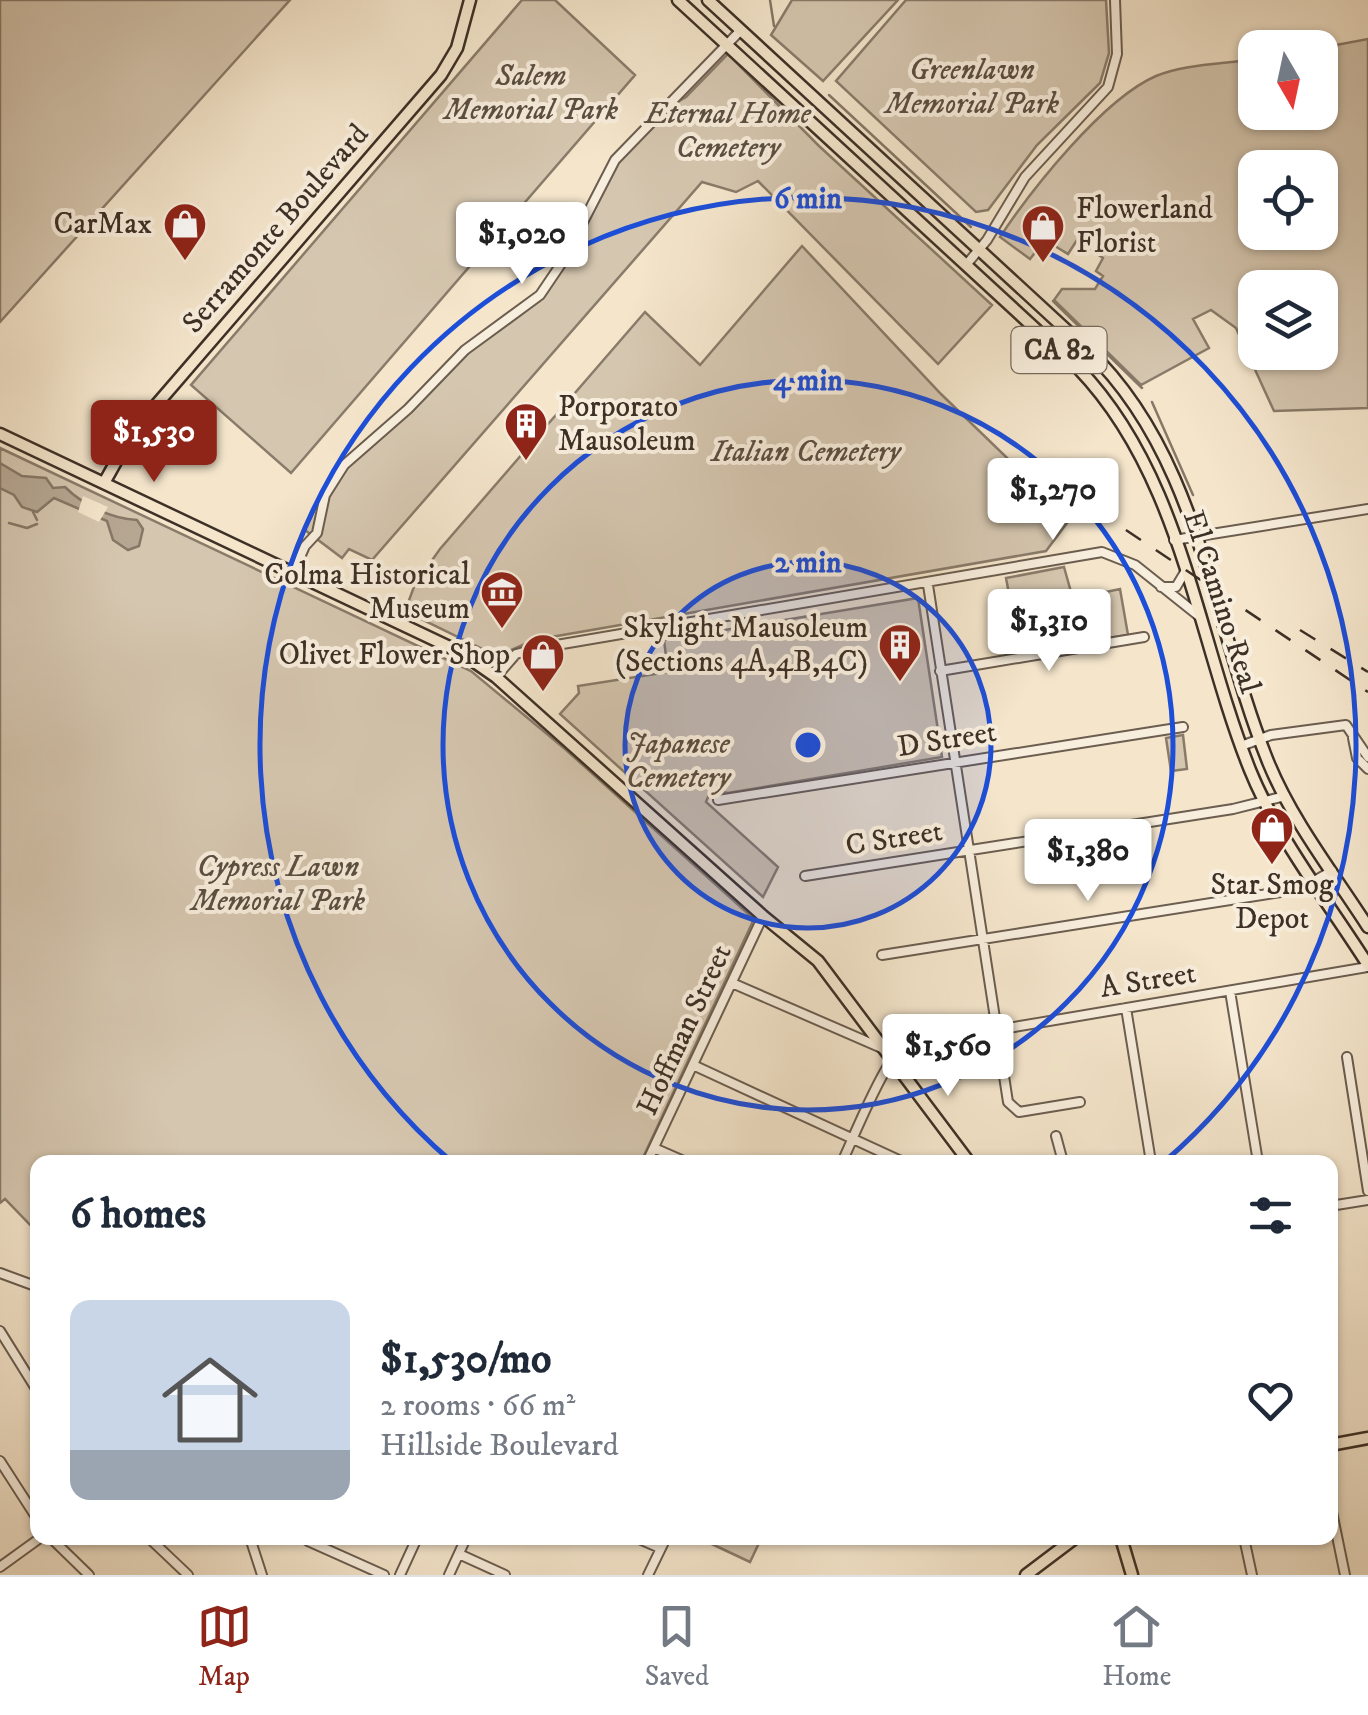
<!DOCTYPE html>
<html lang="en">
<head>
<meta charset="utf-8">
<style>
	:root { --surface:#fff; --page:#f2f2f3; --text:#1f2937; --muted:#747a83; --line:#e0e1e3; --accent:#8f2418 }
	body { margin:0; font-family:"IM FELL DW Pica",serif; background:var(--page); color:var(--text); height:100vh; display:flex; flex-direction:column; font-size:38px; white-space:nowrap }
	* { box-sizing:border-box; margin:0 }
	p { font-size:32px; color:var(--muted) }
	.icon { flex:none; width:55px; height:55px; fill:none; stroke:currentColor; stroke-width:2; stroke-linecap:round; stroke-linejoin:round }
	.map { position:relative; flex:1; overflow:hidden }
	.panel { position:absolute; left:30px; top:1155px; width:1308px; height:390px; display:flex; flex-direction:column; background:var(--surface); border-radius:20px; box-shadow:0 2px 8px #0004 }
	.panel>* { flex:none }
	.needle { width:65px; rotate:171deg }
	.fabs { position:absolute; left:1238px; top:30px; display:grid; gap:20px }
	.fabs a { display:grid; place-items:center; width:100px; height:100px; border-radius:20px; background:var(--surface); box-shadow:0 2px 8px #0004; font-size:50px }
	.price { position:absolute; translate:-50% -85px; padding:0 22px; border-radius:10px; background:#fff; color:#222; font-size:32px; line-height:65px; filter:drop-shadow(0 2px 5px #0008) }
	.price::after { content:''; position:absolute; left:50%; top:60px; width:30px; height:22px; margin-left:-15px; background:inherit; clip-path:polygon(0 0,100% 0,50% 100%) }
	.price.on { background:var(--accent); color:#fff }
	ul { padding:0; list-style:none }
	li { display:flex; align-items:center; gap:30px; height:250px; padding:0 40px }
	li span { display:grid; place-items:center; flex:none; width:280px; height:200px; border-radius:20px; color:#555 }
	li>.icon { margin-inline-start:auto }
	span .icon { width:120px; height:120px; fill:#fffc; stroke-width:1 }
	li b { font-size:42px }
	h2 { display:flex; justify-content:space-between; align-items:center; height:120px; padding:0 40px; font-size:42px }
	.tabs { display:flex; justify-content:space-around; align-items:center; height:140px; border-top:2px solid var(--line); background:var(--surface); font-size:28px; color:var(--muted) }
	.tabs a { display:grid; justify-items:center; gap:5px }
	.tabs .on { color:var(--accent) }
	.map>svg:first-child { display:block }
</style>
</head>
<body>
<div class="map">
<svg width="1368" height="1575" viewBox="0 0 1368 1575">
	<rect width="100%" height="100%" fill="#f4e5cb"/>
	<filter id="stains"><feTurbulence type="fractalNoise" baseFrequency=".002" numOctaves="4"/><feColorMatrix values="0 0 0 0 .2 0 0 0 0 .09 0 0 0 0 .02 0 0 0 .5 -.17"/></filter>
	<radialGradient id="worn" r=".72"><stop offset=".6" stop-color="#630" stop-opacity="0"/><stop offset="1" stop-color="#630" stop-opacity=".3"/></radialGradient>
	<path fill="#d5c6af" stroke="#897b6a" stroke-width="2.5" fill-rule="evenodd" d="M 0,0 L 290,0 L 0,322 Z
		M 522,0 L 555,0 L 635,75 L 291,473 L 191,385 Z
		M 792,0 L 898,0 L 823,81 L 771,35 Z
		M 906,0 L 1106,0 L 1109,53 L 1100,83 L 1037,145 L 988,210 L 976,212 L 836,81 Z
		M 1368,39 L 1368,408 L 1274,411 L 1236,328 L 1211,310 L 1193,319 L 1209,348 L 1141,385 L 1054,300 L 1062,289 L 1095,289 L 1103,276 L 1096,271 L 1103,258 L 1077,240 L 1068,254 L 1045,240 L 1030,259 L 1000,237 C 1032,189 1103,99 1156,76 C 1184,64 1224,64 1255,59 L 1255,112 L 1320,112 L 1320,48 ZM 1255,168 L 1320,168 L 1320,232 L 1255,232 ZM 1255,288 L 1320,288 L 1320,352 L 1255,352 Z
		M 728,54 L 819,146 L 992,305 L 938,364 L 758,181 L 736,192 L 702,182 L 372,560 L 349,549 L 342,558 L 305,530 L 333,470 L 395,417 L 450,359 L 545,289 L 605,175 L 667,108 L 686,97 Z
		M 802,246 L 941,394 L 1070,519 L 1046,551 L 534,640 L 497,656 L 405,611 L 415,584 L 440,549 L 645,312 L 700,365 Z
		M 0,448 L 471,671 L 565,749 L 754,919 L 641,1162 L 38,1162 L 37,1232 L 5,1199 L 0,1203 Z
		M 1064,567 L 1073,599 L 1120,589 L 1128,635 L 1087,641 L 1080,603 L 1013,615 L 1006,578 Z
		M 918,598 L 942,757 L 728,793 L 711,790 L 706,802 L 778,867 L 763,897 L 560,714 L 579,693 L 578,686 L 668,672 L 664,640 Z
		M 1183,735 L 1187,769 L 1171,771 L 1166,738 Z
		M 699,1538 L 760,1541 L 750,1562 Z"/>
	<path fill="#b6a793" stroke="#867767" stroke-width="2.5" d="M 0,463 L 22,476 L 46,478 L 53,488 L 65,487 C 83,505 112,519 137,520 L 143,529 L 139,546 L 128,550 L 113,540 L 107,521 L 54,498 L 37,512 L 22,507 L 14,495 L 0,488 Z"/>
	<path fill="#f4e5cb" d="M 83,496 L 108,507 L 99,522 L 78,512 Z"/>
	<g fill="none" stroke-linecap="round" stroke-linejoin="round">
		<path stroke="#867767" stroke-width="2.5" d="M 770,0 L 774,26
			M 829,95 L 971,227
			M 1053,301 L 1142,388
			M 1152,402 L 1193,495
			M 33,512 L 37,520
			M 1199,514 L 1201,520
			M 9,523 L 27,528 L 37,524"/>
		<g stroke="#6b5d4f" stroke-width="12">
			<path id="minor" d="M 966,265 L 987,240 L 1025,177 L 1108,87 L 1117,54 L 1115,0
				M 1174,540 L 1368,509
				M 293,573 L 305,546 L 317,533 L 325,495 L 344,465 L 408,409 L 465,350 L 540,295 L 563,261 L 615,160 L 741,30
				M 928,585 L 1008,1102 L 1019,1112 L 1080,1102
				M 1161,587 L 1176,587 L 1185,572
				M 940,671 L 1144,637
				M 496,677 L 516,654 L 539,648 L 1102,552 L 1135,565 L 1199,616
				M 1353,738 L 1357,758 L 1368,769
				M 1241,746 L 1271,735 L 1346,725 L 1368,757
				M 718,800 L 1183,727
				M 805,876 L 1233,809 L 1285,796
				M 882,955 L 1300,889 L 1332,871
				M 732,983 L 884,1049
				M 1230,991 L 1258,1162
				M 1126,1008 L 1151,1162
				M 1347,1057 L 1368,1191
				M 693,1065 L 903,1162
				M 1056,1136 L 1063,1162
				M 654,1148 L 686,1162
				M 647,1162 L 763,916
				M 842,1162 C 856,1133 892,1037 923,1028 C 937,1025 947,1035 961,1036 L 1368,967
				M 1330,1206 L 1368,1200
				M 0,1273 L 38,1287
				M 0,1331 L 38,1392
				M 0,1461 L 38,1520
				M 1330,1502 L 1345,1575
				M 51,1538 L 89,1575
				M 149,1538 L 188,1575
				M 250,1538 L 262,1575
				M 637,1538 L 660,1548
				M 1244,1538 L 1252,1575
				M 308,1541 L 384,1575
				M 459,1554 L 505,1575
				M 0,1567 L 40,1538
				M 400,1575 L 417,1538
				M 449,1575 L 466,1538
				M 648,1575 L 666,1538"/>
		</g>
		<g stroke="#3d3026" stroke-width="15">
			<path id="major" d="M 678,0 L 1078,368 C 1182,476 1196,635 1250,770 C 1278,839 1328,902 1368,965
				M 708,0 L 1087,349 C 1201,457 1212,625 1269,764 C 1293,822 1334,874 1368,927
				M 0,434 L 460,652 L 496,677 L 763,916 L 818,961 L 969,1162
				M 104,483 L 132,433 L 441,75 L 457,48 L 470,0
				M 1330,1445 L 1368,1438
				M 1121,1538 L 1132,1575
				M 1026,1575 L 1075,1538"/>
		</g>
		<use href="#minor" stroke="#f8eedd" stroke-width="8"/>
		<use href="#major" stroke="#f4e5cb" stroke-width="10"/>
		<path stroke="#3d3026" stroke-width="2.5" stroke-dasharray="18 18" stroke-linecap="butt" d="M 1096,510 L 1368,692
			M 1300,630 L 1368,672"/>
	</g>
	<circle cx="808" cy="745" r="183" fill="#1d4ed8" fill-opacity=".12"/>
	<g fill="none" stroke="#1d4ed8" stroke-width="5">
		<circle cx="808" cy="745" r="183"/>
		<circle cx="808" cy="745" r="365"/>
		<path d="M452 1162A548 548 0 1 1 1164 1162"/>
	</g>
	<defs>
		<g id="shop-pin" transform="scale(2.25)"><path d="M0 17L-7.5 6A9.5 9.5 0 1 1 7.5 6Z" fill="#8f2418" stroke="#f8eedd"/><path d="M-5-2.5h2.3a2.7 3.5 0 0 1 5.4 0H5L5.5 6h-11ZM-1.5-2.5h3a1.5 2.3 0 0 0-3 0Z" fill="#fff"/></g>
		<g id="building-pin" transform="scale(2.25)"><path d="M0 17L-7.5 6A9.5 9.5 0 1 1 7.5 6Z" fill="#8f2418" stroke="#f8eedd"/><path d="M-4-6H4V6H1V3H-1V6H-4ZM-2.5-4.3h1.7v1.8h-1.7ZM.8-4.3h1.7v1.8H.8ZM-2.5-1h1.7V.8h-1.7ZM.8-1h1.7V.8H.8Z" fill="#fff"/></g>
		<g id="museum-pin" transform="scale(2.25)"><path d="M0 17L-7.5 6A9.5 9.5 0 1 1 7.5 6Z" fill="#8f2418" stroke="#f8eedd"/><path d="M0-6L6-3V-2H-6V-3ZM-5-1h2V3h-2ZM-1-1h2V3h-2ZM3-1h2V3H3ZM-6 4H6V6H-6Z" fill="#fff"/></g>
	</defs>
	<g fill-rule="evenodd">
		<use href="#shop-pin" x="185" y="224"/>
		<use href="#shop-pin" x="1043" y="226"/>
		<use href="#building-pin" x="526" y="424"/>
		<use href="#museum-pin" x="502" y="592"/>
		<use href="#building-pin" x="900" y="645"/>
		<use href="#shop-pin" x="543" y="655"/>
		<use href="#shop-pin" x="1272" y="828"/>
	</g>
	<g text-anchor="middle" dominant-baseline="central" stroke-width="8" stroke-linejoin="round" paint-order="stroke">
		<rect fill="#f8eedd" stroke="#75695d" stroke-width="2.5" x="1011.5" y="327" width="95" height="46" rx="8"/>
		<g font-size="28" font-weight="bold" fill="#3d3026">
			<text x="1059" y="350">CA 82</text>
		</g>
		<g font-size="30" font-style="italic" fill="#5b4e41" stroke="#f8eedd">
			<text x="972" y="70">Greenlawn<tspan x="972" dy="34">Memorial Park</tspan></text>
			<text x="531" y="76">Salem<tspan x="531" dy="34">Memorial Park</tspan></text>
			<text x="728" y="114">Eternal Home<tspan x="728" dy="34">Cemetery</tspan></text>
			<text x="806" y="452">Italian Cemetery</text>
			<text x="678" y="744">Japanese<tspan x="678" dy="34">Cemetery</tspan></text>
			<text x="278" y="867">Cypress Lawn<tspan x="278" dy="34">Memorial Park</tspan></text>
		</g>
		<g font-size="30" fill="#3d3026" stroke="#f8eedd" text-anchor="end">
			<text x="1076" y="209" text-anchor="start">Flowerland<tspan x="1076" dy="34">Florist</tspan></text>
			<text x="152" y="224">CarMax</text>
			<text x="558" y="407" text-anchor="start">Porporato<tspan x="558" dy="34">Mausoleum</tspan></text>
			<text x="470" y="575">Colma Historical<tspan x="470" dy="34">Museum</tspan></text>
			<text x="868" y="628">Skylight Mausoleum<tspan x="868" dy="34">(Sections 4A,4B,4C)</tspan></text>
			<text x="510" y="655">Olivet Flower Shop</text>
			<text x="1272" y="885" text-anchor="middle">Star Smog<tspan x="1272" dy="34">Depot</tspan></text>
		</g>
		<g font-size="30" fill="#3d3026" stroke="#f8eedd">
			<text transform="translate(276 229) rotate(-49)">Serramonte Boulevard</text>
			<text transform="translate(1221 602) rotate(72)">El Camino Real</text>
			<text transform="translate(947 740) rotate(-9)">D Street</text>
			<text transform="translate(894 839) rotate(-9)">C Street</text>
			<text transform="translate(1148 981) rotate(-9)">A Street</text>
			<text transform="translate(685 1030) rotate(-65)">Hoffman Street</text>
		</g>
	</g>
	<circle cx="808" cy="745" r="15" fill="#1d4ed8" stroke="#f8eedd" stroke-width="5"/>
	<g font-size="30" text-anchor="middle" font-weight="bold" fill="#1d4ed8" stroke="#f8eedd" stroke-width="8" stroke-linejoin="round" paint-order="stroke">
		<text x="808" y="208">6 min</text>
		<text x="808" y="390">4 min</text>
		<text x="808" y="572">2 min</text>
	</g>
	<rect width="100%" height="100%" filter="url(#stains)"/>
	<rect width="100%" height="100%" fill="url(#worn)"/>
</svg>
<div class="fabs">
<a><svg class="needle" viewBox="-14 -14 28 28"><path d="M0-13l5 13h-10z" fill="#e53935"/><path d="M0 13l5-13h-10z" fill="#747a83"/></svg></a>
<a><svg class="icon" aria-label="locate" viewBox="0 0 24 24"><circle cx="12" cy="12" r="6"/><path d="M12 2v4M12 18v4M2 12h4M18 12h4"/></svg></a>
<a><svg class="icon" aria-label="layers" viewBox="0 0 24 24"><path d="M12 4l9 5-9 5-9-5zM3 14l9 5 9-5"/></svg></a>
</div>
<b class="price" style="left:522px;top:287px">$1,020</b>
<b class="price on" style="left:154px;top:485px">$1,530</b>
<b class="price" style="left:1053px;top:543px">$1,270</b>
<b class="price" style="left:1049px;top:674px">$1,310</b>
<b class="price" style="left:1088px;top:904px">$1,380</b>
<b class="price" style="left:948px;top:1099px">$1,560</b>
<section class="panel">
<h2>6 homes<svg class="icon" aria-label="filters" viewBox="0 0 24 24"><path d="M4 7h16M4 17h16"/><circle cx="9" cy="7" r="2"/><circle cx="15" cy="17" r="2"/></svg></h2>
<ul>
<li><span style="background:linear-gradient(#c9d6e8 75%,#9aa5b1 0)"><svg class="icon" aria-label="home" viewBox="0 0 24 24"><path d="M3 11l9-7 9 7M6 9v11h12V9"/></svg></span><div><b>$1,530/mo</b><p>2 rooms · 66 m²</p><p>Hillside Boulevard</p></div><svg class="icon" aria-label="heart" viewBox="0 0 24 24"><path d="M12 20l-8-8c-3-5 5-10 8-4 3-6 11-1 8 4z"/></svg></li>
</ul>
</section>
</div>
<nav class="tabs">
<a class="on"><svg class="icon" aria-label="map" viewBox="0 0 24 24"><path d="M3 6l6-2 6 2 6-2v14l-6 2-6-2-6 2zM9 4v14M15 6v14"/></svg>Map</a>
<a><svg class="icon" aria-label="saved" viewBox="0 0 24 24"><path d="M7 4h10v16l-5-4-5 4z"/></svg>Saved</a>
<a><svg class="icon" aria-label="home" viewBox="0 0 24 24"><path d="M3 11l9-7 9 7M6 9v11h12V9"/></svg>Home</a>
</nav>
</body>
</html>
